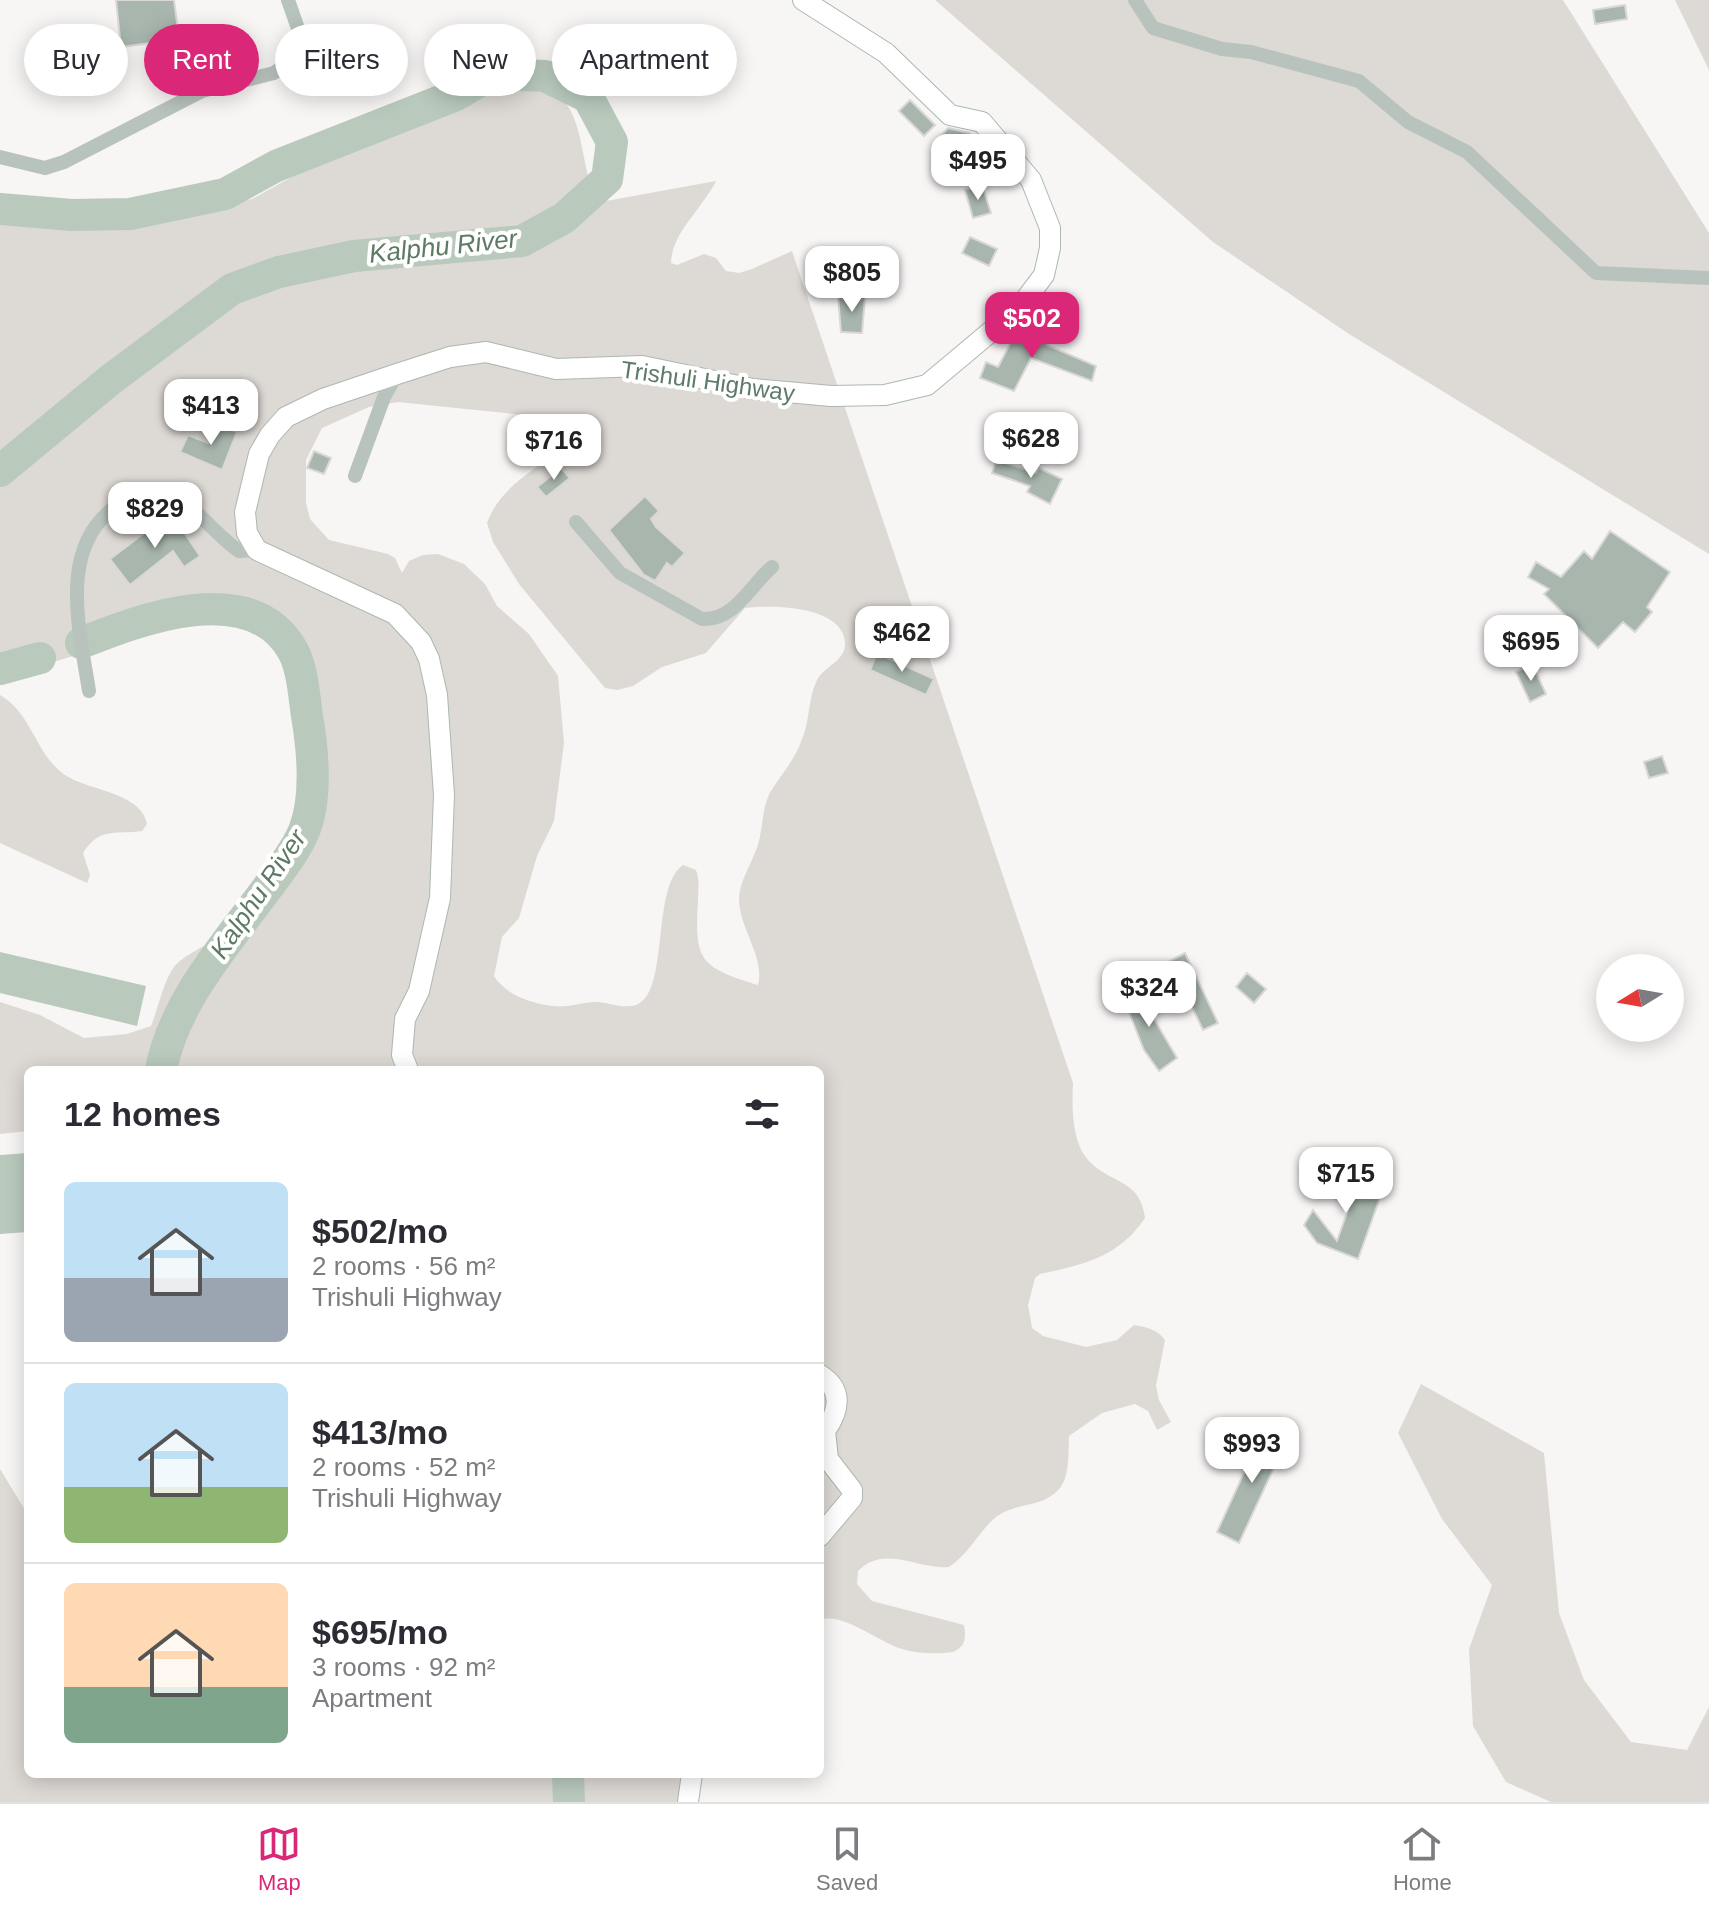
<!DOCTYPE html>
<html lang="en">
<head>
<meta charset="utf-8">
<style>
	:root { --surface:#fff; --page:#f2f2f3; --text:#2b2b33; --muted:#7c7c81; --line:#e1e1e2; --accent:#db2777 }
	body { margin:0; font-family:Helvetica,sans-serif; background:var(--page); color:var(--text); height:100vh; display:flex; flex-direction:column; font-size:30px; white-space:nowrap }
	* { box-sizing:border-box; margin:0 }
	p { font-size:26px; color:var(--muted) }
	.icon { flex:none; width:44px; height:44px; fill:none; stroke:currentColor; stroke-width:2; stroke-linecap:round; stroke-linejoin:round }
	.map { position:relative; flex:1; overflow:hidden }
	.side { position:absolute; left:24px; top:1066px; width:800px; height:712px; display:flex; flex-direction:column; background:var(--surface); border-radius:12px; box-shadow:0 4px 20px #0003 }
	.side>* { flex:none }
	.top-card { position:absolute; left:24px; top:24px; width:800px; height:72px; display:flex; gap:16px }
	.needle { width:52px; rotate:259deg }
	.controls { position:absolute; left:1596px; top:954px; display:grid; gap:16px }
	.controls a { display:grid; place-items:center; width:88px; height:88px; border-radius:50%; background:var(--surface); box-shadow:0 4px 20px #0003; font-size:40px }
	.price { position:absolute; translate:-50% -68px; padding:0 18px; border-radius:16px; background:#fff; color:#222; font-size:26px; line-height:52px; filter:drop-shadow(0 2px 4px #0008) }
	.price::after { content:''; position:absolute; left:50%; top:48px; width:24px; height:18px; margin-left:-12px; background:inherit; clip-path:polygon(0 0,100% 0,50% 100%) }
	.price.on { background:var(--accent); color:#fff }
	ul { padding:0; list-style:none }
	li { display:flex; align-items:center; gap:24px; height:200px; padding:0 40px }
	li+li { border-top:2px solid var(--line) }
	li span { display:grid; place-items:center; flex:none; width:224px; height:160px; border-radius:12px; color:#555 }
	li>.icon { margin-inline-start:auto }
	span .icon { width:96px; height:96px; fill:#fffc; stroke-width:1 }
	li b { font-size:34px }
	h2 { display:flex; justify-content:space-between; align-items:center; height:96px; padding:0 40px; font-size:34px }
	.pill { padding:0 28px; border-radius:36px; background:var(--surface); box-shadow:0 4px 20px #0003; font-size:28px; line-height:72px }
	.pill.on { background:var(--accent); color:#fff }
	.tabs { display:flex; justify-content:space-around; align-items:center; height:112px; border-top:2px solid var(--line); background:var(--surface); font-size:22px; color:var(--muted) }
	.tabs a { display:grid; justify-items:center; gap:4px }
	.tabs .on { color:var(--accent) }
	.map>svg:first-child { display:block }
</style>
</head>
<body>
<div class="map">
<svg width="1709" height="1802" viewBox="0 0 1709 1802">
	<rect width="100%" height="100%" fill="#f8f5f5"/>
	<path fill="#ddd9d4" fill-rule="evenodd" d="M 935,0 L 1563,0 L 1709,233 L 1709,554 L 1349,334 L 1213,242 Z
		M 1675,0 L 1709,0 L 1709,70 Z
		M 510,83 C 579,83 576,124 589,180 L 573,207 L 716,181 C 703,208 672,232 671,263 L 677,265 L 704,254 L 716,258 L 726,271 L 739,273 L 752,269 L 792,251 L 1073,1083 C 1072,1107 1071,1143 1090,1162 C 1113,1185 1140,1179 1145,1218 C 1119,1257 1083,1265 1040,1274 L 1035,1278 L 1028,1305 L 1032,1328 L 1043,1336 L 1086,1347 L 1117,1340 L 1134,1325 C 1146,1327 1157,1329 1165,1340 L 1156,1386 L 1159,1400 L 1171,1422 L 1157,1430 L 1148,1411 L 1135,1404 L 1102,1413 L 1069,1436 C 1068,1470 1071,1495 1031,1504 C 1019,1507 1006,1509 996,1517 C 978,1532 969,1554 949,1567 C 918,1570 885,1544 858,1571 L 857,1584 L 872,1601 L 964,1625 C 966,1637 966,1647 953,1652 C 937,1654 918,1654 902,1649 C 879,1642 841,1611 820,1620 L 820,1070 L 28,1070 L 28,1131 L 0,1134 L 0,1002 L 40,1015 L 84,1038 L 127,1034 L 151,1026 C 158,1009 162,986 172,970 C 180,956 204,948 216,938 C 235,923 251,904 263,884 C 295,830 306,777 296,716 C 292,690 291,655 270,637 C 220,595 59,666 0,677 L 0,221 L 141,221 L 252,199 L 329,156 ZM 398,402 L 543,417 L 564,432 L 565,446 C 536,470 501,485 487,523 L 493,542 L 519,584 L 605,688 L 617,690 L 633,686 L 662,667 L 706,653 L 745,608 C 771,605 843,605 845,643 C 846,661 824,666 817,680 C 808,698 810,721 802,739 C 795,760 782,773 771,791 C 762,806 763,828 758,845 C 753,860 744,874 740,890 C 733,922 766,954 758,985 C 701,967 694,962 698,901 C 698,889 700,881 696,870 L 683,865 C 649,888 672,1003 631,1006 C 619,1008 606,1001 594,1002 C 579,1003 567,1008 552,1006 C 530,1003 506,995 494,976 L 502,937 L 519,918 L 537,856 L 554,821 L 564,743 L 558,676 L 529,634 L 497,606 L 485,584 L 464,564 L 438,554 L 423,555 L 409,561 L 402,573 L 395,558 L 388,554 L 329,540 L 310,519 L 306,503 L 306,460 L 322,428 L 369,407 Z
		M 0,695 C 33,714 34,753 65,775 C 89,791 141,792 147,824 L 142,831 C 116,835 100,826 83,853 L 90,875 L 87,883 L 0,843 Z
		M 1421,1384 L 1544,1453 L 1559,1613 L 1584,1680 L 1631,1742 L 1687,1750 L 1709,1707 L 1709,1802 L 1551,1802 L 1506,1782 L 1473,1726 L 1469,1649 L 1492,1585 L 1442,1519 L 1398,1433 Z
		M 0,1469 L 28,1515 L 28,1774 L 683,1774 L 680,1802 L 0,1802 Z"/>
	<path fill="#b9cabd" d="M 0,952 L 146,986 L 137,1026 L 0,993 Z
		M 28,1153 L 28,1232 L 0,1234 L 0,1155 Z"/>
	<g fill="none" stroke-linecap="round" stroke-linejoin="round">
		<path stroke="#b9cabd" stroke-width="32" d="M 0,209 L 72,215 L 130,214 L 225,194 L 276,166 L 456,95 L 492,74 L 545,76 L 588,97 L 612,142 L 607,179 L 564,218 L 522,241 L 354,256 L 279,272 L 232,289 L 110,380 L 0,471
			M 81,643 C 139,620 251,576 293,651 C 303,670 304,696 307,716 C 313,751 317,799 304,831 C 295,852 281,869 268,887 C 227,943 174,1001 161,1070
			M 0,669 L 40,658
			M 568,1774 L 569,1802"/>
	</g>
	<path fill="#a8b6ad" stroke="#d9d7d7" stroke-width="2" d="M 116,0 L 174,0 L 179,39 L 121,47 Z
		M 1625,5 L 1627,19 L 1595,24 L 1593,10 Z
		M 910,100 L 935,125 L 924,136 L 899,111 Z
		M 948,128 L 969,133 L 975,138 L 960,155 L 940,137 Z
		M 982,185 L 991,213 L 973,218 L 965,190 Z
		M 970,237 L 997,249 L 989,266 L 962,253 Z
		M 838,296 L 865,297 L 862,333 L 841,332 Z
		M 1017,326 L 1026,330 L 1028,327 L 1050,340 L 1047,345 L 1096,366 L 1092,381 L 1031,358 L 1014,391 L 980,378 L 986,362 L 998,367 L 1012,340 L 1005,337 Z
		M 216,423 L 237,432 L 222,470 L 180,452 L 188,435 L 208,443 Z
		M 314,451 L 331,458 L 324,474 L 307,468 Z
		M 996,460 L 1036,473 L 1039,468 L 1062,479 L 1050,504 L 1027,492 L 1030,486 L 992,473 Z
		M 561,468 L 570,478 L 546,497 L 537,487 Z
		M 645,496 L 659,511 L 651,519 L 656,527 L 685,553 L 672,567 L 667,563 L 655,581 L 644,575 L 609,530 Z
		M 171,513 L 200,556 L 184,567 L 173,551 L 130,585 L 110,559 Z
		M 1610,531 L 1670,572 L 1647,607 L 1652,612 L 1635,632 L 1623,622 L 1598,648 L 1544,594 L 1549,589 L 1528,577 L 1536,562 L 1561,577 L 1584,551 L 1592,559 Z
		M 877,653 L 934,679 L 926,695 L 870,670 Z
		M 1532,664 L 1546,694 L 1530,702 L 1516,672 Z
		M 1662,756 L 1668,773 L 1649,778 L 1644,762 Z
		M 1185,953 L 1218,1023 L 1203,1030 L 1170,961 Z
		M 1247,973 L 1266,989 L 1254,1003 L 1236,987 Z
		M 1145,988 L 1154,1010 L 1150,1012 L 1177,1058 L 1159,1071 L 1144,1050 L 1123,997 Z
		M 1323,1170 L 1355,1189 L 1357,1182 L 1382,1192 L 1358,1259 L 1317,1243 L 1304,1225 L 1313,1210 L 1337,1241 L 1349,1207 L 1313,1185 Z
		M 1260,1426 L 1282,1432 L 1278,1459 L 1239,1543 L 1217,1532 L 1259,1440 Z"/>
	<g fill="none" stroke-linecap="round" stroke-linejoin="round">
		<g stroke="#acb8b1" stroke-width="22">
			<path id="secondary" d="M 408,1070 L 402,1055 L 405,1019 L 419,991 L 440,898 L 444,795 L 437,695 L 429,659 L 421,642 L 395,614 L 257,550 L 247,533 L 245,512 L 259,454 L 270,435 L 286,417 L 323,399 L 397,374 L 450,357 L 486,352 L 556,369 L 642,366 L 753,389 L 831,396 L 885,395 L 927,385 L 1019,308 L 1044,275 L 1050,248 L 1050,228 L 1031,180 L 982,122 L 950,115 L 886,53 L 803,0
				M 820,1375 C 844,1390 839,1411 825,1431 L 828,1459 L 852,1490 L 852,1498 L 820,1536
				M 688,1802 L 692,1774"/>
		</g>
		<path stroke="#b9c3bd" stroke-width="14" d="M 1135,0 L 1153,28 L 1222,49 L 1251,52 L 1359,81 L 1408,122 L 1467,152 L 1596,273 L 1709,278
			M 0,157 L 45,168 L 64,162 L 202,91 L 274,73 L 286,64 L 302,40 L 288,0
			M 355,476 L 384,397 L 397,374
			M 576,522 L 620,573 L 702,619 C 734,621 750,586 772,567
			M 89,691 C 79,626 55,539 126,500 C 140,493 158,489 173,496 C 195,506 217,536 239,551 L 257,550"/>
		<use href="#secondary" stroke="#fff" stroke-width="20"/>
	</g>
	<g text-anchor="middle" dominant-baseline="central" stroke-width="8" stroke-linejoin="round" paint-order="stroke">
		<g font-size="24" fill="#5e7a69" stroke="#fff">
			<text transform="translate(708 381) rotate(8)">Trishuli Highway</text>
		</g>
		<g font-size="26" font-style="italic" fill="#5e7a64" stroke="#fff">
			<text transform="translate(443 246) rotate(-6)">Kalphu River</text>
			<text transform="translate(258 894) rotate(-56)">Kalphu River</text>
		</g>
	</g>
</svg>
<div class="controls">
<a><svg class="needle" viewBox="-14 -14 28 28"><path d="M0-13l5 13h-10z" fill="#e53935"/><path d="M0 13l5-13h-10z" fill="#7c7c81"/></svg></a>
</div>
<b class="price" style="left:978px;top:202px">$495</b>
<b class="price" style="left:852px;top:314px">$805</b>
<b class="price on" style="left:1032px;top:360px">$502</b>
<b class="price" style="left:211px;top:447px">$413</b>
<b class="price" style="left:1031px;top:480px">$628</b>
<b class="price" style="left:554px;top:482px">$716</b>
<b class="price" style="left:155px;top:550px">$829</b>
<b class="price" style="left:902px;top:674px">$462</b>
<b class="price" style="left:1531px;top:683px">$695</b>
<b class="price" style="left:1149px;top:1029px">$324</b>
<b class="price" style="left:1346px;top:1215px">$715</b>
<b class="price" style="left:1252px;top:1485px">$993</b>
<div class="top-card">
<a class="pill">Buy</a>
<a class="pill on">Rent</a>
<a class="pill">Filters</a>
<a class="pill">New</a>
<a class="pill">Apartment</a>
</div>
<section class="side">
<h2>12 homes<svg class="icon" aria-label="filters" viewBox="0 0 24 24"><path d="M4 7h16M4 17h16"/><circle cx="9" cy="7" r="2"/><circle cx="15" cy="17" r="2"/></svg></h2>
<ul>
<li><span style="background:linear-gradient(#bfe0f5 60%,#9aa5b1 0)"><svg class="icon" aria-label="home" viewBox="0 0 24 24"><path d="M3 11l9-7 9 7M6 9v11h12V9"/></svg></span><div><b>$502/mo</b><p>2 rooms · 56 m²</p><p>Trishuli Highway</p></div></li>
<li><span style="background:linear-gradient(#bfe0f5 65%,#8fb573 0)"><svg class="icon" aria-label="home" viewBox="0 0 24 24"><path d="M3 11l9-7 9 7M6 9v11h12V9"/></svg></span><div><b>$413/mo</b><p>2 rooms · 52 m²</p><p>Trishuli Highway</p></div></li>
<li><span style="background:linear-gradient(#ffd9b3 65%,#7fa58c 0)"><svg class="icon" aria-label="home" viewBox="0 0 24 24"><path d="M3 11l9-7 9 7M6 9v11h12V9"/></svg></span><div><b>$695/mo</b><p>3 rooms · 92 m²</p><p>Apartment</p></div></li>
</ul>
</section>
</div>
<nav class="tabs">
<a class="on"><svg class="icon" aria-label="map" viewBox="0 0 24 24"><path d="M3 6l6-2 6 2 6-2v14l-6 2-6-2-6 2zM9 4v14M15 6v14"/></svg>Map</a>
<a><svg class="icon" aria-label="saved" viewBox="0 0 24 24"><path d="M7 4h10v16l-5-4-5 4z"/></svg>Saved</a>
<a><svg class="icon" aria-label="home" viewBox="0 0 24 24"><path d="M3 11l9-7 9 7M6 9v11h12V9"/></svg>Home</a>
</nav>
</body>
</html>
